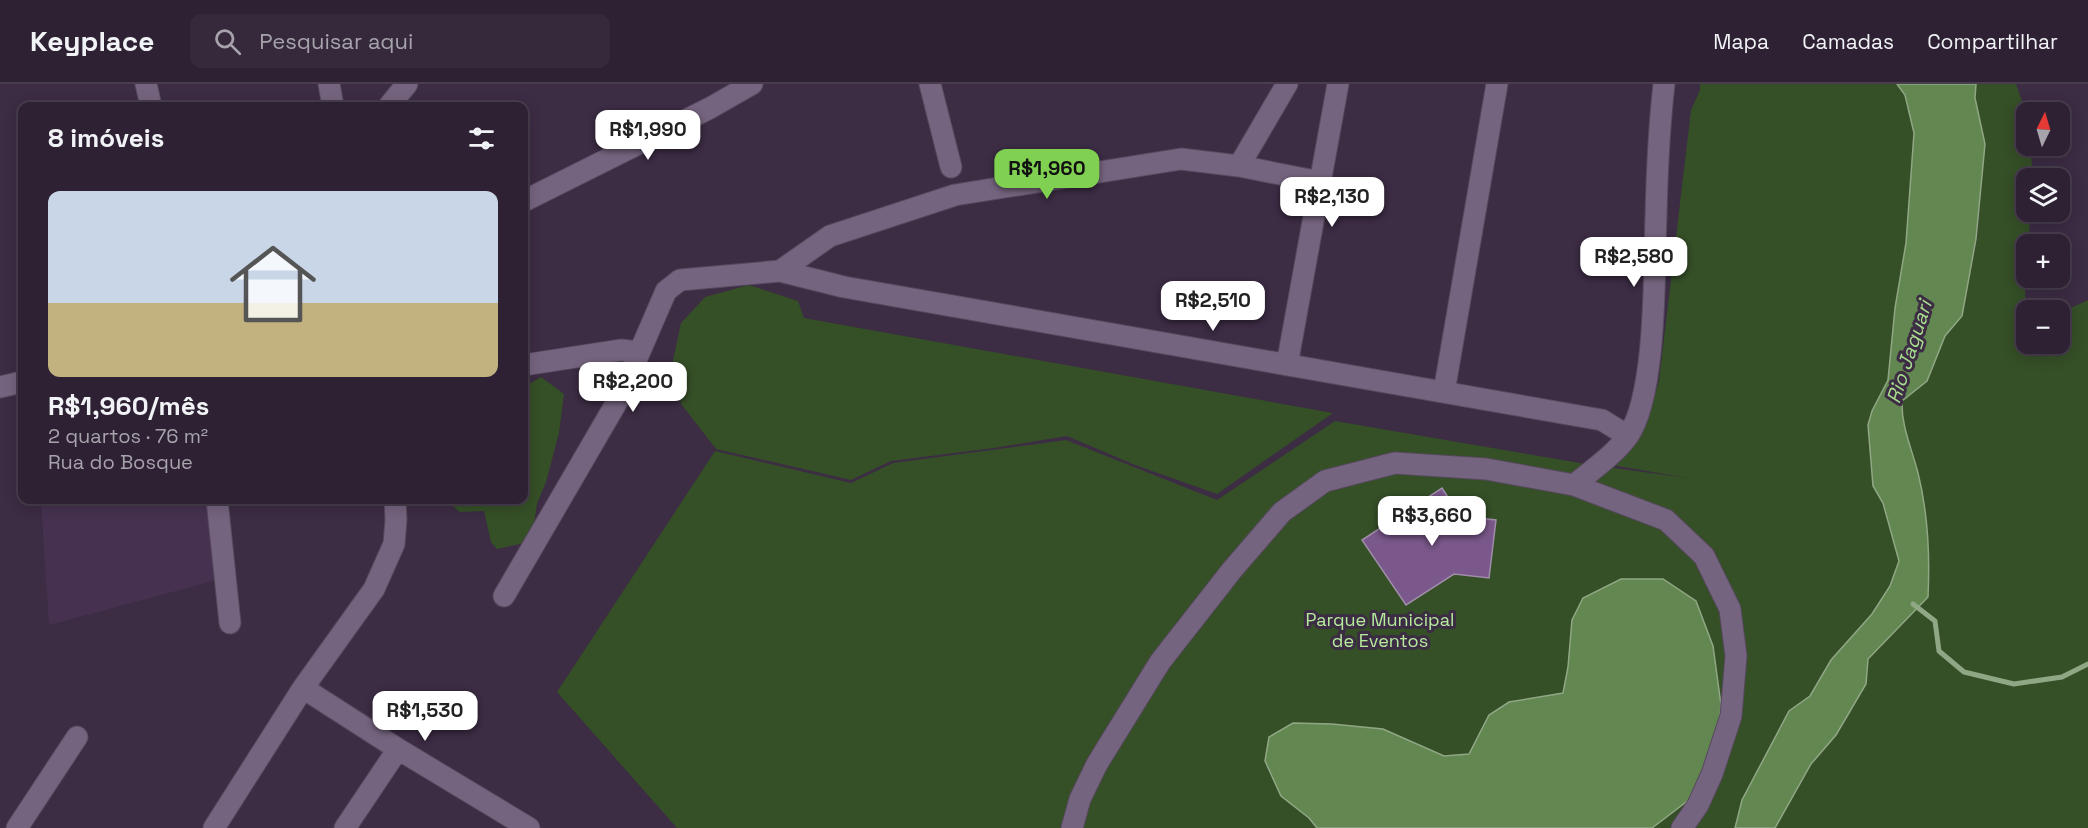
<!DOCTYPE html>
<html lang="pt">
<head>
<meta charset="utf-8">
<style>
	:root { --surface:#2d2133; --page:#35293b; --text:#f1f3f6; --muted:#a7a3ac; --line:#483e4e; --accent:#80d051 }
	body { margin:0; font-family:"Space Grotesk",sans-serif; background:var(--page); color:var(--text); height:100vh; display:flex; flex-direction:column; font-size:22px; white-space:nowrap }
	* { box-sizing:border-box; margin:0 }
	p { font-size:20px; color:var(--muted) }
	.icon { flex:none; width:33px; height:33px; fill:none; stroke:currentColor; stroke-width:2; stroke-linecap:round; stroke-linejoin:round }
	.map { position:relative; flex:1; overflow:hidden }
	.side { position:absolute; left:18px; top:18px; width:510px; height:402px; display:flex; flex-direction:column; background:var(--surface); border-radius:12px; box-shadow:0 3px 15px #0003,0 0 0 2px var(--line) }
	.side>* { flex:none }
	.needle { width:39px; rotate:5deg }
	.tools { position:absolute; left:2016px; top:18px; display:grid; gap:12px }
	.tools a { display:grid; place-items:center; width:54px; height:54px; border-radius:12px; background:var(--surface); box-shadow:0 3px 15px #0003,0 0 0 2px var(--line); font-size:30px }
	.price { position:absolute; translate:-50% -51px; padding:0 14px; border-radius:12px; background:#fff; color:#222; font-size:20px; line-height:39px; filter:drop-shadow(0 2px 3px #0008) }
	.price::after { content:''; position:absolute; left:50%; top:36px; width:18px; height:14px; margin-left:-9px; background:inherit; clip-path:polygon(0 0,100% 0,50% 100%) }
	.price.on { background:var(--accent); color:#111 }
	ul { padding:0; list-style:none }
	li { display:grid; align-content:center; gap:12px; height:318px; padding:0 30px }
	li+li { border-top:2px solid var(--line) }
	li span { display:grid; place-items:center; height:186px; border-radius:12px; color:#555 }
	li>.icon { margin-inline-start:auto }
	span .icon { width:108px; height:108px; fill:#fffc; stroke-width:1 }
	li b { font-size:26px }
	h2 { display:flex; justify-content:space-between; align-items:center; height:72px; padding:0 30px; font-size:26px }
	header { display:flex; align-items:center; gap:36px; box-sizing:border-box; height:84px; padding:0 30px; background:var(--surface); border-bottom:2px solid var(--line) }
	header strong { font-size:28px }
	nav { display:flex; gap:33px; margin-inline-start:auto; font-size:21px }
	.search { width:420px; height:54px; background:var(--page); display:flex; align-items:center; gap:15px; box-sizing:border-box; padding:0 21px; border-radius:12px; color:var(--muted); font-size:22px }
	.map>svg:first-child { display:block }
</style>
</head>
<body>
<header>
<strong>Keyplace</strong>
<div class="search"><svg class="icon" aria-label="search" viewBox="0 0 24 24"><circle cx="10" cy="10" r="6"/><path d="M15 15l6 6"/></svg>Pesquisar aqui</div>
<nav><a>Mapa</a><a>Camadas</a><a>Compartilhar</a></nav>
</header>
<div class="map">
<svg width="2088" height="744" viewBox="0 0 2088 744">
	<rect width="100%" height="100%" fill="#3c2c44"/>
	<path fill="#463250" d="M 41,416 L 207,416 L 217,496 L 49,541 Z"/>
	<path fill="#354f27" d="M 1700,0 L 1897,0 L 1905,11 L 1914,49 L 1906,159 L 1895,224 L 1888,296 L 1872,327 L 1868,341 L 1873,402 L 1883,419 L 1899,476 L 1890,502 L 1872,530 L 1831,576 L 1810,612 L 1789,627 L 1735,744 L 677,744 L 557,608 L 715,367 L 851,399 L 893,379 L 1066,356 L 1217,416 L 1335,337 L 1586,380 L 1687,394 L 1612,381 L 1649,330 L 1659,297 L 1691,26 L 1700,6 Z
		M 1976,0 L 2016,0 L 2026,29 L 2026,62 L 2030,62 L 2033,91 L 2033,94 L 2026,94 L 2026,128 L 2031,128 L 2028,160 L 2026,160 L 2025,212 L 2031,226 L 2026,226 L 2026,260 L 2060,260 L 2060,229 L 2088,216 L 2088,744 L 1775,744 L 1811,680 L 1836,651 L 1866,600 L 1868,575 L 1928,513 C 1930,472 1928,429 1918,389 C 1912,365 1901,342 1902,317 L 1927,297 L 1945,252 L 1962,232 L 1977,155 L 1985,60 L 1975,14 Z
		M 749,201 L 798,217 L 804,234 L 1333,329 L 1217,410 L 1135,381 L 1067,352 L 994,364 L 891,377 L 851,396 L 716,365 L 681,320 L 673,276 L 681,239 L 705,213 Z
		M 541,293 L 564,310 L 559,349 L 546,398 L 537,420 L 532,452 L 520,460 L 497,465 L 491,458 L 484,427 L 460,428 L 448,418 L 450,416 L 524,416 L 524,303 Z"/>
	<path fill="#638751" stroke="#90a785" stroke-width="1.5" d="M 1897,0 L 1976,0 L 1975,14 L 1985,60 L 1976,155 L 1962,232 L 1945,252 L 1927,297 L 1902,317 C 1901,342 1912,365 1918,389 C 1928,429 1930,472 1928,513 L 1868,575 L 1866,600 L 1836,651 L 1811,680 L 1775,744 L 1735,744 L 1742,716 L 1789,627 L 1810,612 L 1831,576 L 1872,530 L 1890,502 L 1899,477 L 1883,419 L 1873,402 L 1868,341 L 1872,327 L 1888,296 L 1895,224 L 1906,159 L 1914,49 L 1905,11 Z
		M 1621,495 L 1663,495 L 1696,517 L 1713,562 L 1721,621 L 1717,662 L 1694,712 L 1652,744 L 1317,744 L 1309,734 L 1281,712 L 1265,677 L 1269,653 L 1293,639 L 1332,640 L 1383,645 L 1444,672 L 1469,670 L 1489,631 L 1509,618 L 1563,609 L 1568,583 L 1572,536 L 1583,514 Z"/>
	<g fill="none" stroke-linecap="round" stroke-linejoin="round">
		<path stroke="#90a785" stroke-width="5" d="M 1913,520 L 1935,537 L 1939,567 L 1964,588 L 2014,600 L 2062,593 L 2088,580"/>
	</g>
	<path fill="#7a588b" stroke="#9f8da9" stroke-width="1.5" d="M 1442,404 L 1460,432 L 1496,436 L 1489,494 L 1454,490 L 1406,521 L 1362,456 Z"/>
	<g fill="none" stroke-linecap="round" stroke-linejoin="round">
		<g stroke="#56495d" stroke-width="23">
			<path id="minor" d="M 146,0 L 151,22
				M 329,0 L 333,22
				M 930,0 L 951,83
				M 389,22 L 407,0
				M 1239,82 L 1287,0
				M 524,117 L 710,24 L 752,0
				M 780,187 L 830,152 L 955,111 L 1181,75 L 1239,82 L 1320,98
				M 524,281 L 621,266 L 638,268
				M 1287,281 L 1338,0
				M 0,303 L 22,298
				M 1444,308 L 1497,0
				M 1574,401 C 1592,386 1614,371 1628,352 C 1657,310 1654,185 1656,132 C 1657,88 1659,44 1664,0
				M 217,416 L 230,539
				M 504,512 L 621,311 L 666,207 L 680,196 L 780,187 L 844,203 L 1602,336 L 1628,352
				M 303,604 L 398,665 L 529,744
				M 17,744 L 77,653
				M 214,744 L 303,604 L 374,505 L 394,460 L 396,436 L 395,416
				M 345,744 L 398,665
				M 1072,744 L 1080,715 L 1097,680 L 1160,578 L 1232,486 L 1282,428 L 1325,397 L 1395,379 L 1486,385 L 1574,401 L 1666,436 L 1704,472 L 1730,525 L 1736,572 L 1731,632 L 1712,690 L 1698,721 L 1682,744"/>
		</g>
		<use href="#minor" stroke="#75647f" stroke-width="21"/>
	</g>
	<g text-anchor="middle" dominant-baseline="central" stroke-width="6" stroke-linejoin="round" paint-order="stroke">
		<g font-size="18" fill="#b6eb9c" stroke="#3c2c44">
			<text x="1380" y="535">Parque Municipal<tspan x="1380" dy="21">de Eventos</tspan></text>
		</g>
		<g font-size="20" font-style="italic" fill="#a8dd8e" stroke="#3c2c44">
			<text transform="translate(1909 268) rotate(-72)">Rio Jaguari</text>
		</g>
	</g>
</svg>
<div class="tools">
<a><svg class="needle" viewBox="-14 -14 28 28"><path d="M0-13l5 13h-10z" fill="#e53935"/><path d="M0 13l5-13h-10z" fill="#a7a3ac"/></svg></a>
<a><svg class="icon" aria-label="layers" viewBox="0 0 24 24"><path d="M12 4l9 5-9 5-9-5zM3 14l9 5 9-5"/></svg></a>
<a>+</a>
<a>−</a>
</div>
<b class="price" style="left:648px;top:77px">R$1,990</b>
<b class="price on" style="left:1047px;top:116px">R$1,960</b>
<b class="price" style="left:1332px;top:144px">R$2,130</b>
<b class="price" style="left:1634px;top:204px">R$2,580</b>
<b class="price" style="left:1213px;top:248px">R$2,510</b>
<b class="price" style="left:633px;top:329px">R$2,200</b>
<b class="price" style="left:1432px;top:463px">R$3,660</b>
<b class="price" style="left:425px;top:658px">R$1,530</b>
<section class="side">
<h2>8 imóveis<svg class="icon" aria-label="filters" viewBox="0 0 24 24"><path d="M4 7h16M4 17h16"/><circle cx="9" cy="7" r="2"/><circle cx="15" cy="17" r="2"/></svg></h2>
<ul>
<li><span style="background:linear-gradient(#c9d6e8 60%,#c2b280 0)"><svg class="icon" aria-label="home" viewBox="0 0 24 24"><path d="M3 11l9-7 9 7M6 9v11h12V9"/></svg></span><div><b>R$1,960/mês</b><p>2 quartos · 76 m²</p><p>Rua do Bosque</p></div></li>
</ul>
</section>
</div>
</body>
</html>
